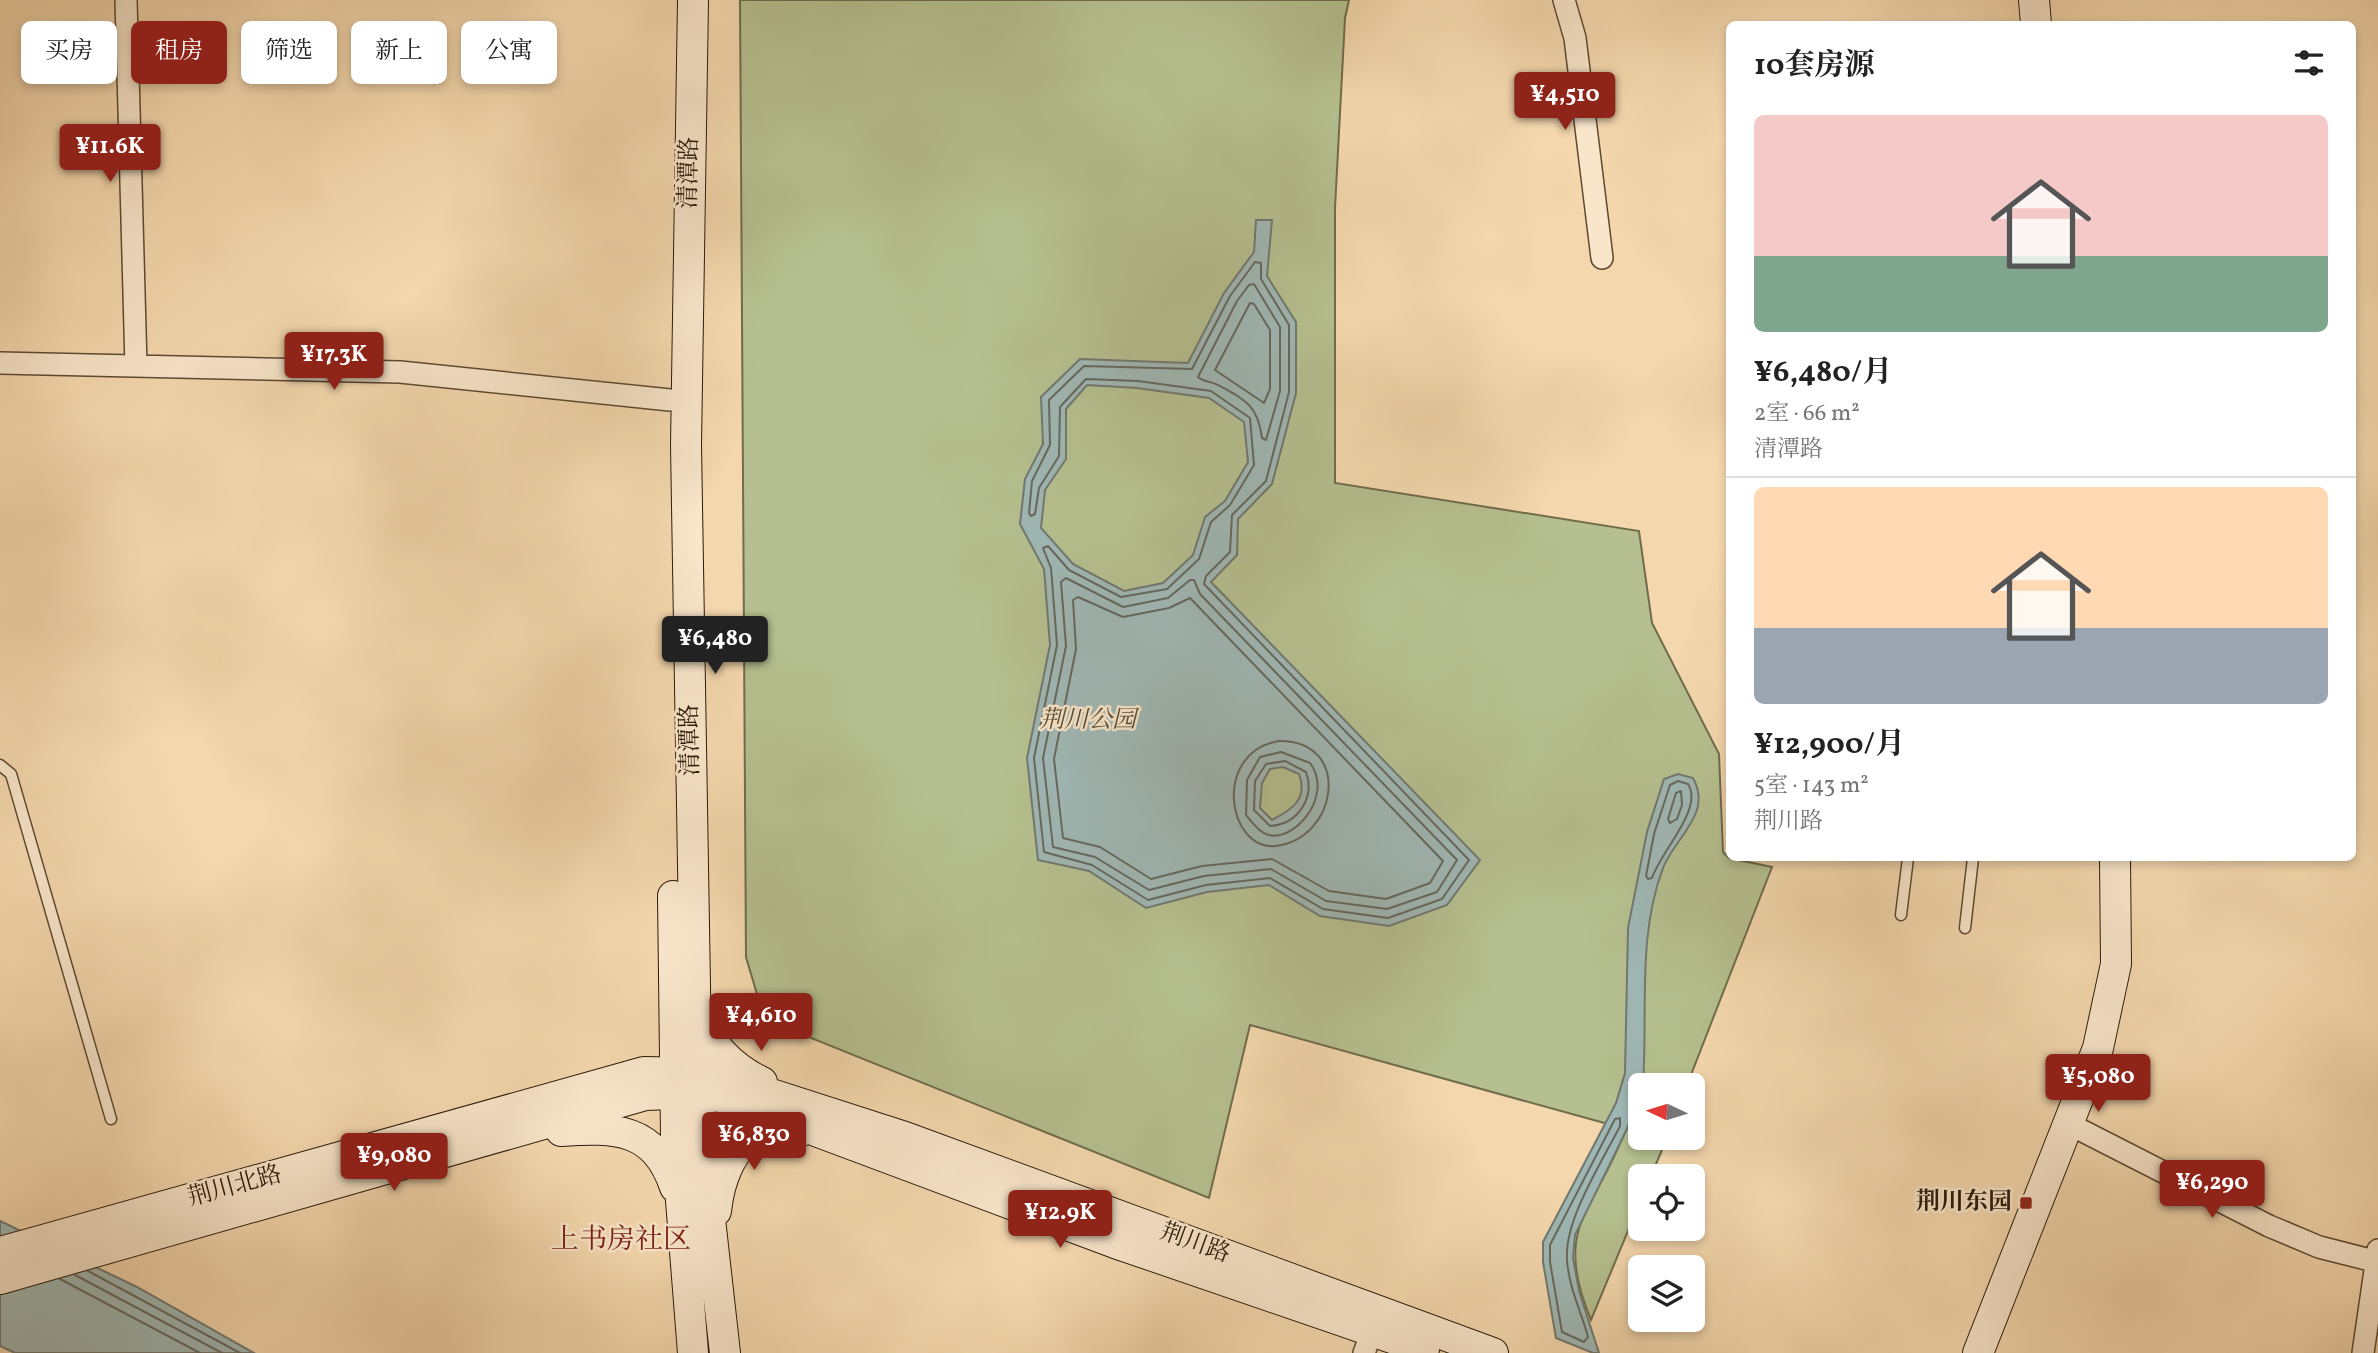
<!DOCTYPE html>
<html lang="zh">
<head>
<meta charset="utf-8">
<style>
	:root { --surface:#fff; --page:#f2f2f2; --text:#222; --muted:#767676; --line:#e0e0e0; --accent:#8f2418 }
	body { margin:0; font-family:Vollkorn,"Noto Serif SC",serif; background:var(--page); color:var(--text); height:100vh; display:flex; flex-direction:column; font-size:26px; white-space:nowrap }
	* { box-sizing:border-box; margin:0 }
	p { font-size:23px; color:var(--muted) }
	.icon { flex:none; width:38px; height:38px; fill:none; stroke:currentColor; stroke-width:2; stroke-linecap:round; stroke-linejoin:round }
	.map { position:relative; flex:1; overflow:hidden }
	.drawer { position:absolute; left:1726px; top:21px; width:630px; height:840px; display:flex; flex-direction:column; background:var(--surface); border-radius:10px; box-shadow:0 4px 10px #0003 }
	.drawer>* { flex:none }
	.banner { position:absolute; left:21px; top:21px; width:665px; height:63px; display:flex; gap:14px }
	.needle { width:46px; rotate:274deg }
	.controls { position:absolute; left:1628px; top:1073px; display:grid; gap:14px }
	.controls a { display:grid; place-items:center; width:77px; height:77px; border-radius:10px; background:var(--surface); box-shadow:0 4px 10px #0003; font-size:35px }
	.price { position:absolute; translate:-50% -60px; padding:0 16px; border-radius:7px; background:var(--accent); color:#fff; font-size:23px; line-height:46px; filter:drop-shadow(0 2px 4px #0008) }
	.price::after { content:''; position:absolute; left:50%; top:42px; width:21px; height:16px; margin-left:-10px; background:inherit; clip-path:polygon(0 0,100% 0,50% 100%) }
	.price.current { background:#222; color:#fff }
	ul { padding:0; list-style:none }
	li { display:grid; align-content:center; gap:14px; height:371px; padding:0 28px }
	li+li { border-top:2px solid var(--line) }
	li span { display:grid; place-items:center; height:217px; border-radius:10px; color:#555 }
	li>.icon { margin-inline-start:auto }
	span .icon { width:126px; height:126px; fill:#fffc; stroke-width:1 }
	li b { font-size:30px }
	h2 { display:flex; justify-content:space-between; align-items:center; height:84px; padding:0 28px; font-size:30px }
	.tag { padding:0 24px; border-radius:10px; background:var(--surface); box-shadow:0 4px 10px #0003; font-size:24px; line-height:63px }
	.tag.current { background:var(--accent); color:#fff }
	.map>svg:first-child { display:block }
</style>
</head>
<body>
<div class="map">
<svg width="2378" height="1353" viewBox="0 0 2378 1353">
	<rect width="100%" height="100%" fill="#f4d7ad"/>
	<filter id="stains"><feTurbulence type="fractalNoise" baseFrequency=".00286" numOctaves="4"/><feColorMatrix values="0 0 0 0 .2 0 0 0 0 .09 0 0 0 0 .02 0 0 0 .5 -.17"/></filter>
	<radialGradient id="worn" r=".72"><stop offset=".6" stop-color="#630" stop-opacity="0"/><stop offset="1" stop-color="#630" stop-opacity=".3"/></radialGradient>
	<path fill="#b5bf8f" stroke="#706c4c" stroke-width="2" d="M 740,0 L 1349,0 L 1345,18 L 1335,208 L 1335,483 L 1639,531 L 1652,623 L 1719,754 L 1723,852 L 1729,858 L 1772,867 L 1687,1085 L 1640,1085 L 1640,1138 L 1667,1138 L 1651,1176 L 1640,1176 L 1640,1202 L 1591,1320 C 1551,1224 1596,1211 1626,1129 L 1250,1025 L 1209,1198 L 796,1032 L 759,1001 L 746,957 Z"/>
	<path fill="#9fb7b4" stroke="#717870" stroke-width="2" fill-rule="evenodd" d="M 1256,220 L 1272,220 L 1267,276 L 1296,322 L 1296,393 L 1272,484 L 1238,519 L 1237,555 L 1211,582 L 1480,860 L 1447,905 L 1389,926 L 1320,916 L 1269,885 L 1207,892 L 1146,908 L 1089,871 L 1038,860 L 1027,758 L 1050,645 L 1044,569 L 1020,524 L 1025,479 L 1043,444 L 1041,397 L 1080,359 L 1188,363 L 1224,293 L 1254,252 ZM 1087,385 L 1137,388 L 1209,398 L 1244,422 L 1248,462 L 1225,501 L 1205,517 L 1193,555 L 1163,583 L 1124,591 L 1073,564 L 1041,528 L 1045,490 L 1066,459 L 1066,409 ZM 1283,767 L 1299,774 C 1308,799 1293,809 1272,820 L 1260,808 L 1262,783 L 1270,769 Z
		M 1678,774 L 1693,778 C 1713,814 1675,837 1663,868 C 1637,937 1648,1012 1643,1083 L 1640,1085 L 1627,1129 L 1575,1235 L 1573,1258 L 1579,1291 L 1599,1353 L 1593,1353 L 1556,1338 L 1543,1262 L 1543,1242 L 1616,1103 L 1625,1073 L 1628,928 L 1647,832 L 1664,779 Z
		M 0,1221 L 137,1287 L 254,1353 L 15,1353 L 0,1346 Z"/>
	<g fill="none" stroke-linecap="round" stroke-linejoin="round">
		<path stroke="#66685f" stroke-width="2" d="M 1255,262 L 1261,263 L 1261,279 L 1289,325 L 1289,392 L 1266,481 L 1232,515 L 1230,552 L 1206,576 L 1204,584 L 1469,860 L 1442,899 L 1388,918 L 1323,909 L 1270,878 L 1206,885 L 1148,900 L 1092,865 L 1044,852 L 1034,758 L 1057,645 L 1051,568 L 1043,548 L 1048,546 L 1069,570 L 1121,597 L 1167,589 L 1199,559 L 1211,522 L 1230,505 L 1254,465 L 1250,418 L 1211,391 L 1138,381 L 1086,379 L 1060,407 L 1059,456 L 1039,488 L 1035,514 L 1031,516 L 1029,513 L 1032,481 L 1050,445 L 1049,400 L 1084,366 L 1192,369 L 1230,296 Z
			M 1254,284 L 1280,327 L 1280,391 L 1266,440 L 1262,438 C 1258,406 1246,400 1218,385 C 1211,381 1203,382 1198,377 L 1237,301 L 1249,285 Z
			M 1250,303 L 1254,304 L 1270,330 L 1270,389 L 1264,403 L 1215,370 Z
			M 1066,578 L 1123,607 L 1168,598 L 1190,580 L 1194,580 L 1200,594 L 1457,860 L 1437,892 L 1387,909 L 1326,901 L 1271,869 L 1204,876 L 1149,890 L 1095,857 L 1053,847 L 1043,758 L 1066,646 L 1061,582 Z
			M 1078,597 L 1123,617 L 1169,608 L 1190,598 L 1443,861 L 1430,883 L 1386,899 L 1329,891 L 1272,859 L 1202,866 L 1151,879 L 1100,847 L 1063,838 L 1054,759 L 1076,649 L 1073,600 Z
			M 1279,741 C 1353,740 1338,840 1275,846 C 1227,850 1212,752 1279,741 Z
			M 1281,752 L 1310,763 C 1335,797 1292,845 1266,834 C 1258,831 1251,821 1246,815 L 1247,780 L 1260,757 Z
			M 1285,761 L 1306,772 C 1315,797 1299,824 1270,826 L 1254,810 L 1255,781 L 1266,764 Z
			M 1678,781 L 1688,784 C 1704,808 1661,851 1652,878 L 1648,879 L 1646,876 L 1654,834 L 1670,785 Z
			M 1681,791 L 1682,805 L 1677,819 L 1670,823 L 1668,819 L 1676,793 Z
			M 1620,1118 L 1620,1126 C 1602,1162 1564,1220 1567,1260 C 1569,1288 1581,1311 1588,1337 L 1584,1342 L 1562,1332 L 1550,1262 L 1550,1245 L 1615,1119 Z
			M 88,1271 L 240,1353
			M 75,1275 L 222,1353
			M 60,1279 L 200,1353"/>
		<g stroke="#5e4933" stroke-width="13">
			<path id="lane" d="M 0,765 L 11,774 L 111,1119
				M 1901,915 L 1908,858
				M 1965,928 L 1973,858"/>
		</g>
		<g stroke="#5e4933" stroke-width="24">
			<path id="street" d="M 126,0 L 136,366
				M 1564,0 L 1575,38 L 1602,258
				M 0,363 L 400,372 L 670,400
				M 2067,1123 L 2269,1226 L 2319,1247 L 2378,1262
				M 1364,1353 L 1372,1331
				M 2363,1353 L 2378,1250"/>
		</g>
		<g stroke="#2c1a0a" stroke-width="32">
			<path id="secondary" d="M 693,0 L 686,445 L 696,1046 L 701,1139 L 725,1353
				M 2034,0 L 2036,24
				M 673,896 L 676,1137 L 693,1353
				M 699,1012 C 706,1043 734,1069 762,1082
				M 561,1131 C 616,1127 655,1128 675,1187
				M 716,1211 C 719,1183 731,1143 761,1132 C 773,1128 789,1130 801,1131
				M 0,1252 L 644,1072 L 697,1073 L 731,1081 L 905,1137 L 1493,1353
				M 0,1279 L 645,1095 L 698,1093 L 730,1099 L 1115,1243 L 1424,1349
				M 1978,1353 L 2098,1048 L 2116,964 L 2115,858"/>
		</g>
		<use href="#lane" stroke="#f8e5ca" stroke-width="10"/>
		<use href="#street" stroke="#f8e5ca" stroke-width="21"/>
		<use href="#secondary" stroke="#f8e5ca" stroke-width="30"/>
	</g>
	<rect fill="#8f2418" stroke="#f8e5ca" stroke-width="2.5" x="2019" y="1196" width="14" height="14" rx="3.5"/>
	<g text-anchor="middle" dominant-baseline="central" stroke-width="5" stroke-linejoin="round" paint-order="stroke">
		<g font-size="24" fill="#2c1a0a" stroke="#f8e5ca">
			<text transform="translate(690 173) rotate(-89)">清潭路</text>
			<text transform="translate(691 740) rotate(-91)">清潭路</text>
			<text transform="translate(235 1187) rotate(-15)">荆川北路</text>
			<text transform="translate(1195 1244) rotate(20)">荆川路</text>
		</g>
		<g font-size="24" font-style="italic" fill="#554c32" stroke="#f8e5ca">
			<text x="1088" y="721">荆川公园</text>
		</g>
		<g font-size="24" font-weight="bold" fill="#2c1a0a" stroke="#f8e5ca" text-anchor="end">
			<text x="2012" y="1203">荆川东园</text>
		</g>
		<g font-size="28" fill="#7a1f14" stroke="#f8e5ca">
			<text x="621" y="1240">上书房社区</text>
		</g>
	</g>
	<rect width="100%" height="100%" filter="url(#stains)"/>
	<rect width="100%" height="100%" fill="url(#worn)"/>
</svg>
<div class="controls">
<a><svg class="needle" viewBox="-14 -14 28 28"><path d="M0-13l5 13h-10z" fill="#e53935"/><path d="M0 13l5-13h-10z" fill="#767676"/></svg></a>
<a><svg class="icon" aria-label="locate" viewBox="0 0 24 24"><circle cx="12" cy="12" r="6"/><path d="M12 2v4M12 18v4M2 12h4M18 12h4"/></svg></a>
<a><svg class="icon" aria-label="layers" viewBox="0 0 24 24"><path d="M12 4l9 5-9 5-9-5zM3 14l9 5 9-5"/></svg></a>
</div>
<b class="price" style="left:1565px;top:132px">¥4,510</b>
<b class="price" style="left:110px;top:184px">¥11.6K</b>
<b class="price" style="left:334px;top:392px">¥17.3K</b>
<b class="price current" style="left:715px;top:676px">¥6,480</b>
<b class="price" style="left:761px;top:1053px">¥4,610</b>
<b class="price" style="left:2098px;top:1114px">¥5,080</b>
<b class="price" style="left:754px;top:1172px">¥6,830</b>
<b class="price" style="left:394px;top:1193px">¥9,080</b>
<b class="price" style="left:2212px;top:1220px">¥6,290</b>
<b class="price" style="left:1060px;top:1250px">¥12.9K</b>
<div class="banner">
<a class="tag">买房</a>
<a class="tag current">租房</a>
<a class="tag">筛选</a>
<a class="tag">新上</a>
<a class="tag">公寓</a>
</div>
<section class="drawer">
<h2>10套房源<svg class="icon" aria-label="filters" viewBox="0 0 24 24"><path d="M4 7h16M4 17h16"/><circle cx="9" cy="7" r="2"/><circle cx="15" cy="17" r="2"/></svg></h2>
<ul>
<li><span style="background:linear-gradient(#f6c9c9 65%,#7fa58c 0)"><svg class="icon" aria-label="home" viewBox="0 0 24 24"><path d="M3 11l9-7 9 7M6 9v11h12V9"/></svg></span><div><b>¥6,480/月</b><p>2室 · 66 m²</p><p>清潭路</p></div></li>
<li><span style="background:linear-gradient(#ffd9b3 65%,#9aa5b1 0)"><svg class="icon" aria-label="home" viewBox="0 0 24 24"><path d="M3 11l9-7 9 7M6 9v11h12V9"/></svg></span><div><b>¥12,900/月</b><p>5室 · 143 m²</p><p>荆川路</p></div></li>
</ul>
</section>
</div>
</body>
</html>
